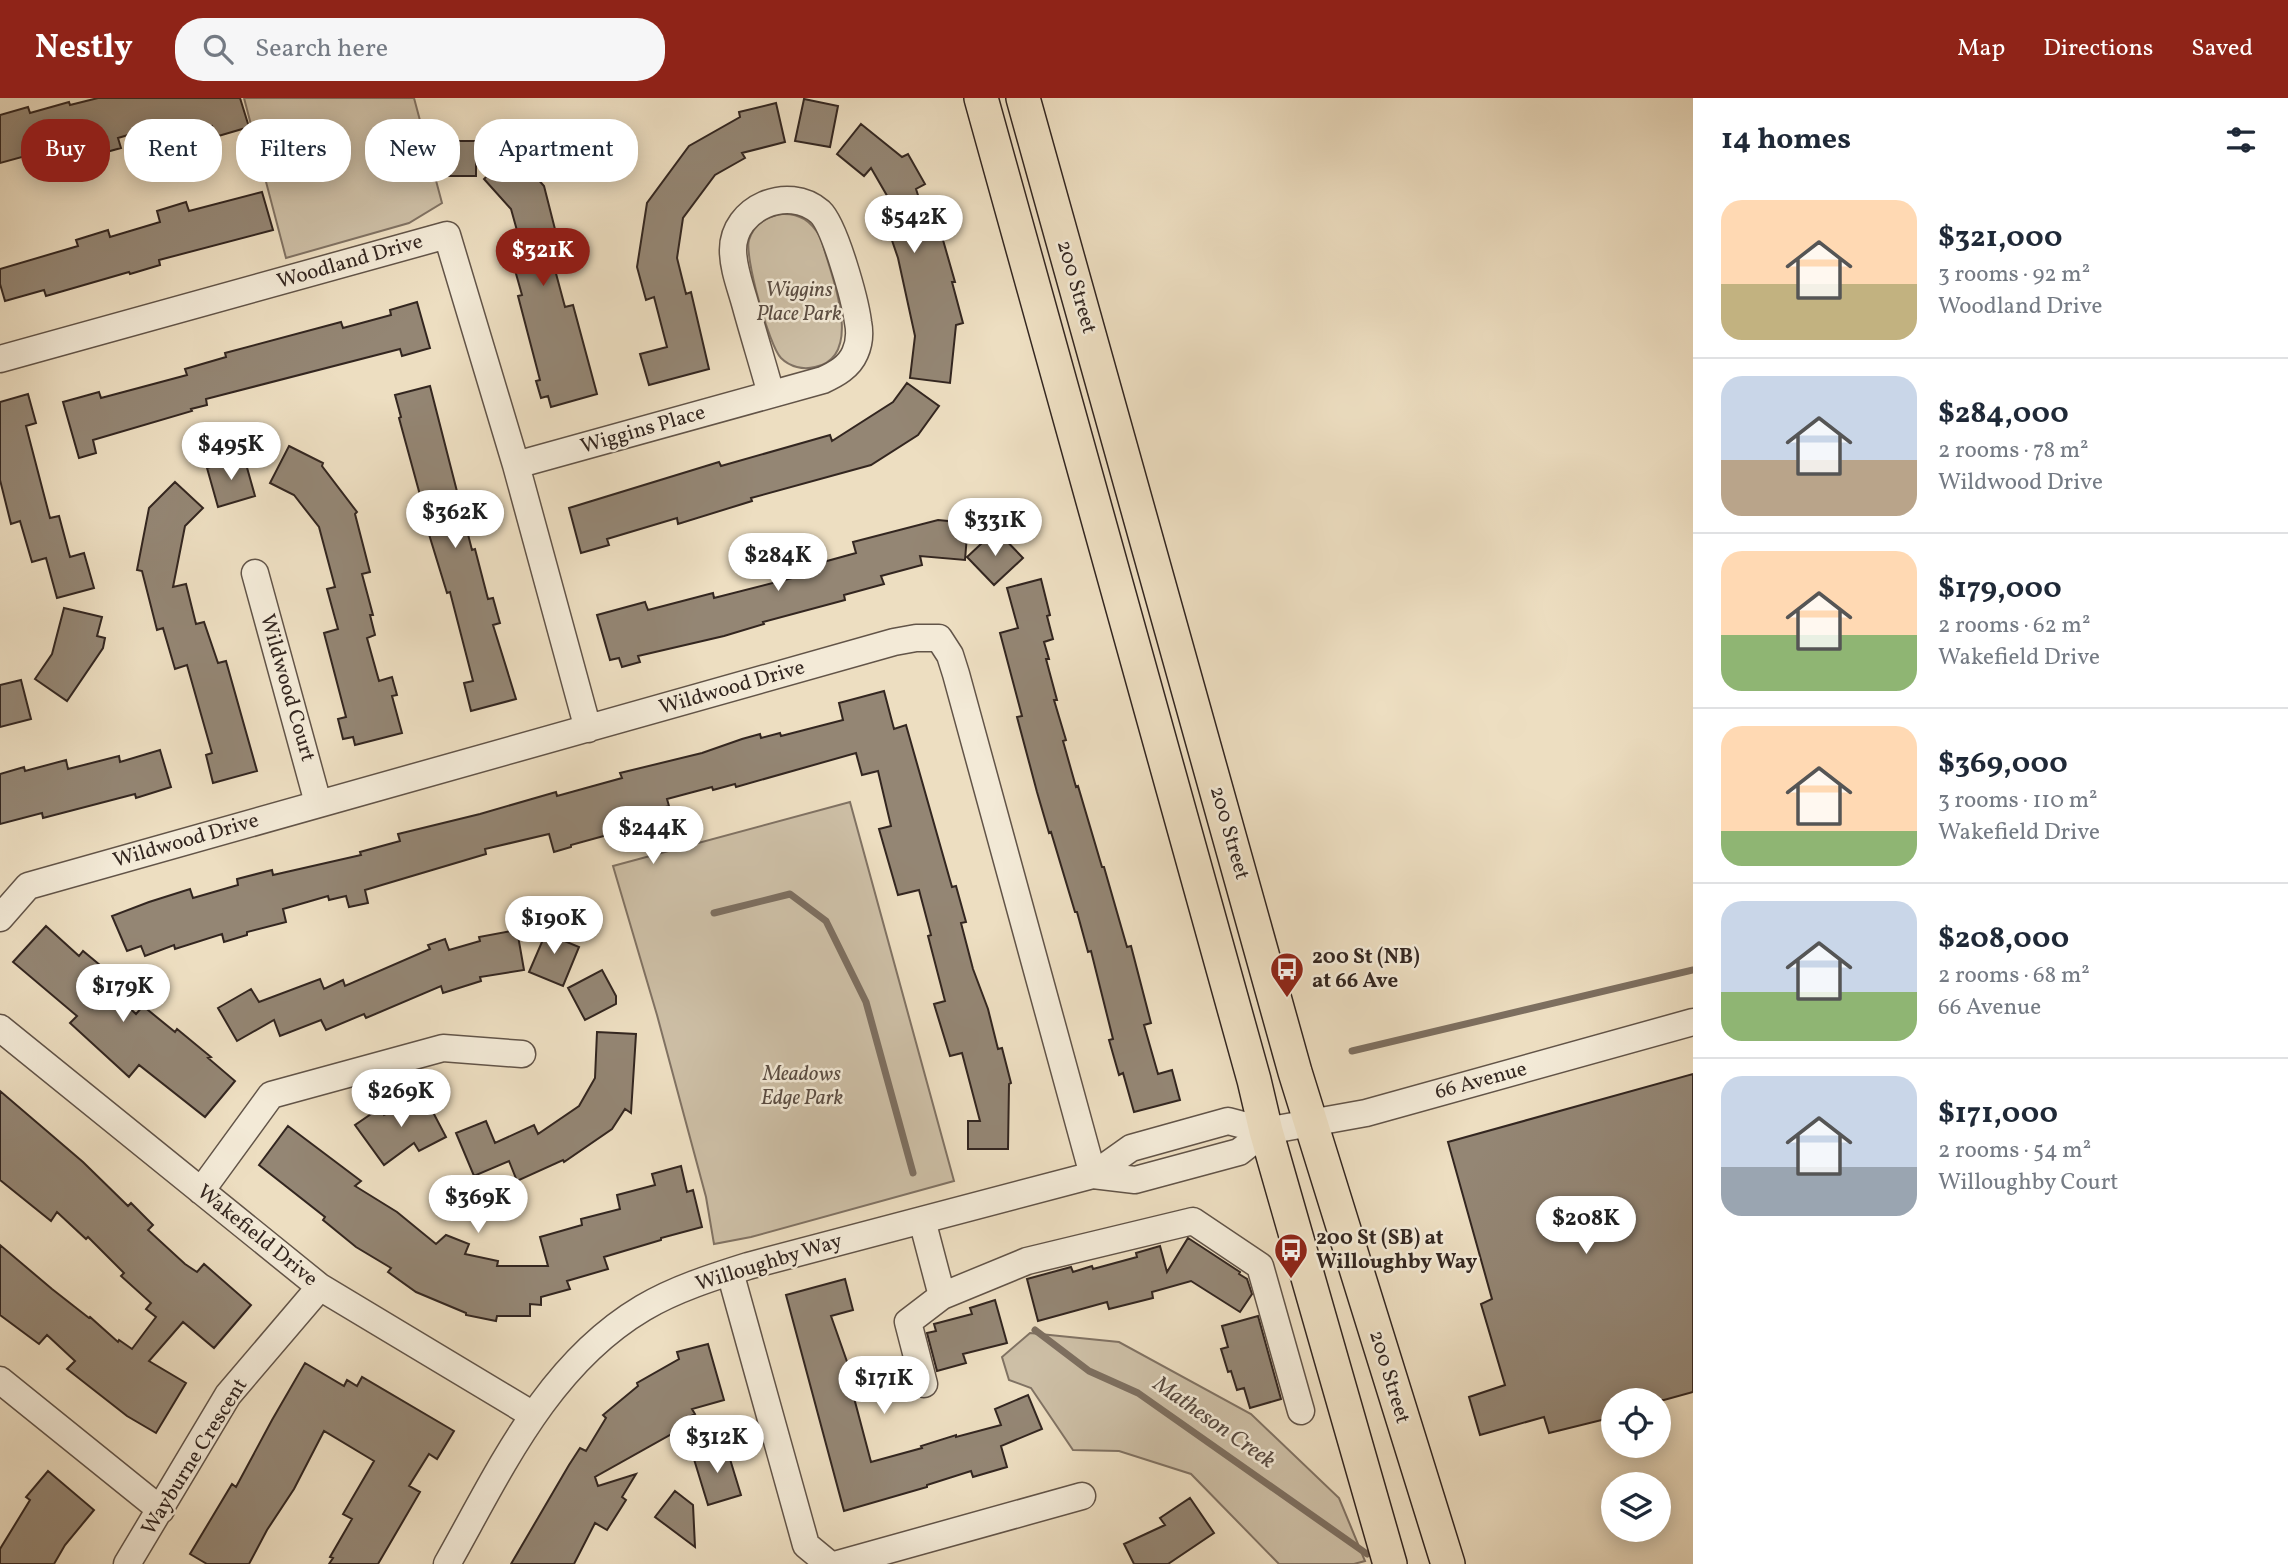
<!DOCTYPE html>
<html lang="en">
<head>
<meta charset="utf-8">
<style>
	:root { --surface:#fff; --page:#f6f6f7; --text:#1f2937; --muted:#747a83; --line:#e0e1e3; --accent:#8f2418 }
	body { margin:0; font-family:Vollkorn,serif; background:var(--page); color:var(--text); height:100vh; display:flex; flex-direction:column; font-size:26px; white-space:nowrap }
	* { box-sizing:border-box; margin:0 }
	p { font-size:23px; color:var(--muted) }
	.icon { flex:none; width:38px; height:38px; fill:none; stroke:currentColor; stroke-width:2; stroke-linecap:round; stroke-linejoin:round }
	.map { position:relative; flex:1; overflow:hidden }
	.sheet { display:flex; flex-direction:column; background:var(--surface); width:595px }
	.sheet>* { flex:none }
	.hud { position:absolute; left:21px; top:21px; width:665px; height:63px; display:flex; gap:14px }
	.fabs { position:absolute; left:1601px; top:1290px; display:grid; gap:14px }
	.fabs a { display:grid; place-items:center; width:70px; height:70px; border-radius:50%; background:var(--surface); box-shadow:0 4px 18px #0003; font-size:35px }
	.price { position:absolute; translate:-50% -60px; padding:0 16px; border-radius:24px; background:#fff; color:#222; font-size:23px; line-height:46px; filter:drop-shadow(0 2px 4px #0008) }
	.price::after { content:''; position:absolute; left:50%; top:42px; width:21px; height:16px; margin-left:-10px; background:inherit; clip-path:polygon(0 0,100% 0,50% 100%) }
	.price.on { background:var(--accent); color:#fff }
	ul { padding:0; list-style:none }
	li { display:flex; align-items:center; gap:21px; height:175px; padding:0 28px }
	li+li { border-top:2px solid var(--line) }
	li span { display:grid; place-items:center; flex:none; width:196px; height:140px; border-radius:21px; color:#555 }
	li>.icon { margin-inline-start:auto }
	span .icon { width:84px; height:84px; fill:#fffc; stroke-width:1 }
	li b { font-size:30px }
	h2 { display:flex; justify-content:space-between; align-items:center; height:84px; padding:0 28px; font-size:30px }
	.pill { padding:0 24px; border-radius:28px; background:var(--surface); box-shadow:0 4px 18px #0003; font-size:24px; line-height:63px }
	.pill.on { background:var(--accent); color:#fff }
	header { display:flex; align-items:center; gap:42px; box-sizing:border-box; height:98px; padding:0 35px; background:var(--accent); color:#fff }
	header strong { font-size:33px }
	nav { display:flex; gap:38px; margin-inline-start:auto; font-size:24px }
	.search { width:490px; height:63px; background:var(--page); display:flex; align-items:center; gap:18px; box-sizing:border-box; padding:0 24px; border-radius:28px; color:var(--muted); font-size:26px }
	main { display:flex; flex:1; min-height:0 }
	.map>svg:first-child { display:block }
</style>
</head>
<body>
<header>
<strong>Nestly</strong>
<div class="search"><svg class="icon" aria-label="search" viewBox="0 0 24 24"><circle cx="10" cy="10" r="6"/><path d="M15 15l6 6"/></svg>Search here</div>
<nav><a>Map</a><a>Directions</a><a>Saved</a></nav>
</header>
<main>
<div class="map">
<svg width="1693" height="1466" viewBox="0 0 1693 1466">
	<rect width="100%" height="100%" fill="#eddec1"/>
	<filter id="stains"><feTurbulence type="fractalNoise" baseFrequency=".00286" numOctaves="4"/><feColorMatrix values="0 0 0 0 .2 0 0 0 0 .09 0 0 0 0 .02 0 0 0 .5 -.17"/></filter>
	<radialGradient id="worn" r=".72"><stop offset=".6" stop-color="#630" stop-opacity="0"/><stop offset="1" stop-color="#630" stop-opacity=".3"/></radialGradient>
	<path fill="#cdbfa6" stroke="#807263" stroke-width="2" d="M 244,0 L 414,0 L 442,105 L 409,125 L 286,160 Z
		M 781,116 C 800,115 811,123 821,140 C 829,173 867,258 815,269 C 803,272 790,269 781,260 C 769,248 744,157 749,142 C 754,126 766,119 781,116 Z
		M 850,704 L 954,1083 L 751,1139 L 714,1146 L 706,1099 L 657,917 L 613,768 Z
		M 1030,1235 L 1119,1244 L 1251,1316 L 1339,1400 L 1365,1463 L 1354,1466 L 1279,1466 L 1191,1376 L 1119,1353 L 1073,1352 L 1031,1290 L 1009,1282 L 1002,1259 Z"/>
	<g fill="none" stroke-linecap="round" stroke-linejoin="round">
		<path stroke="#7d6f60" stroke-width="7" d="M 714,815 L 790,796 L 826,823 L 866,904 L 913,1075
			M 1352,953 L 1693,872
			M 1035,1232 L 1089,1273 L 1138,1295 L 1367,1456"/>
	</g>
	<path fill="#948674" stroke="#332620" stroke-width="2" d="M 98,0 L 240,0 L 249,29 L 215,39 L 212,28 L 175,37 L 172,24 L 118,40 L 121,50 L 92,58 L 89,46 L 52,56 L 51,51 L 0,65 L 0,17 L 28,9 L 30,15 L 69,4 L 70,7 Z
		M 804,1 L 838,8 L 830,49 L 795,43 Z
		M 776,5 L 785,44 L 742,55 L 745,60 L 715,77 L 683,120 L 677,160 L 686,196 L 691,194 L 709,271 L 649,287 L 640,256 L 667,249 L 654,199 L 646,202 L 637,169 L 647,105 L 689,48 L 740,19 L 739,14 Z
		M 861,26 L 902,59 L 908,56 L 925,86 L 916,91 L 927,125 L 937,121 L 955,184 L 952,184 L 963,225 L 956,227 L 950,285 L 910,280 L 915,238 L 898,160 L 884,119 L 897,115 L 871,70 L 864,78 L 837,56 Z
		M 439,43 L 476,43 L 476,78 L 439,78 Z
		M 513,53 L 544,88 L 557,139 L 547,142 L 565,209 L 573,207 L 597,296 L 551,309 L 548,298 L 541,300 L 536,283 L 540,282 L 518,198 L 522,197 L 511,158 L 523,154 L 511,111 L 484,81 Z
		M 262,94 L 273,132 L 159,162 L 160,167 L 130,176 L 129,174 L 46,198 L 44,192 L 5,203 L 0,186 L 0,171 L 78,148 L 76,142 L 108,132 L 110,139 L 160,124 L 157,113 L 186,104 L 189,113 Z
		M 417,204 L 430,250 L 402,258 L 400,251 L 206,301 L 207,307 L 191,311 L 192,313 L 93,342 L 96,355 L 79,360 L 63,304 L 99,294 L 101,300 L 187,277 L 185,271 L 226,259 L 225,255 L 341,224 L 343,230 L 391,217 L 390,212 Z
		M 907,285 L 939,308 L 918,337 L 871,367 L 751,400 L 752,403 L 678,426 L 677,420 L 607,441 L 609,447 L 581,455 L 569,410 L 719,364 L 721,368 L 830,337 L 832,343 L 893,304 Z
		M 430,288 L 472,452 L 475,451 L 488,501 L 493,500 L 500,525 L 493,527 L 516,601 L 471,613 L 464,585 L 473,583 L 450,494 L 447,495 L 424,420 L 426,419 L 399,320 L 401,319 L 395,297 Z
		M 28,296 L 36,325 L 26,328 L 50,420 L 59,418 L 70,459 L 84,455 L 94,490 L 57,500 L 46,460 L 32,464 L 20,423 L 11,426 L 0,382 L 0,304 Z
		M 289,348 L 323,365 L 322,368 L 357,414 L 355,416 L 370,474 L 362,476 L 373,517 L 370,517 L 375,537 L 367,540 L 379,583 L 392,579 L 397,597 L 392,598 L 402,635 L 355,647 L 353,639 L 343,641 L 338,621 L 346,619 L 324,535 L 338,531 L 327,491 L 335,489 L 319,429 L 294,397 L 270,385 Z
		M 244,359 L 255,398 L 218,409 L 207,370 Z
		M 175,384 L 203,410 L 185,428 L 173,489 L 186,486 L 196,526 L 204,524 L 218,565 L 226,563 L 257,673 L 213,685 L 206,657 L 212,655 L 187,567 L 175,571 L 163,530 L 157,532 L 142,473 L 137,472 L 149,410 Z
		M 938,422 L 968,425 L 965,462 L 920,458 L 922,467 L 881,478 L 884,486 L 844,497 L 845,502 L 763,524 L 764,526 L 724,538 L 638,558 L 640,564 L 622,569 L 619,560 L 610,562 L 597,517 L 645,504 L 648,512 L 713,495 L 714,500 L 800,478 L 798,471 L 856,455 L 853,444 Z
		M 996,432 L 1023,460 L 994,487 L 967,459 Z
		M 1041,481 L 1050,517 L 1047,518 L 1053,541 L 1044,544 L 1049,561 L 1046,561 L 1057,602 L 1054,602 L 1066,642 L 1063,643 L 1076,689 L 1078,688 L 1102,769 L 1104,769 L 1127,849 L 1131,848 L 1151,925 L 1144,927 L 1158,976 L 1172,972 L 1180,1002 L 1134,1014 L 1123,975 L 1119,977 L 1109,942 L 1113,941 L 1091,853 L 1088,854 L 1077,814 L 1075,814 L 1051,734 L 1049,735 L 1037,694 L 1017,619 L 1022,618 L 1000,535 L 1018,530 L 1007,490 Z
		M 64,510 L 102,519 L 97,538 L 105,540 L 103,550 L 67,603 L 35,581 L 52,556 Z
		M 21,582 L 31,621 L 0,629 L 0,587 Z
		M 884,593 L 894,631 L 906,627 L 952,789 L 956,788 L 966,824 L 961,825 L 973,871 L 988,911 L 998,951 L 1002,950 L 1011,985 L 1009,986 L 1008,1051 L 968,1051 L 968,1023 L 980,1023 L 962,955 L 950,958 L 934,906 L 945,903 L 928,838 L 931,837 L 919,792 L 898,797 L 879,731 L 891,728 L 878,673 L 862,677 L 856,655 L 736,689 L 735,686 L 713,692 L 712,689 L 667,701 L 669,708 L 655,712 L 658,723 L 571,747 L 571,749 L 554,754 L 549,736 L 485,751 L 486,756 L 365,792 L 368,805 L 349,809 L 346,798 L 329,802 L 328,798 L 283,811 L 286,824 L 247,834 L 247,837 L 224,844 L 222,836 L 175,851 L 174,847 L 145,858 L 141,848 L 127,853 L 112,818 L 149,804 L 190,791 L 193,800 L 238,787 L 237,781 L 272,772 L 273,777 L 361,757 L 360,754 L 400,743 L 398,736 L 480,716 L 556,694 L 557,698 L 622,680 L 620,675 L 702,655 L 742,641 L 760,636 L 761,640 L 780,635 L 781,638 L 843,622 L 839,605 Z
		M 160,652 L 171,689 L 136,700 L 135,696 L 43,720 L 42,715 L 0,726 L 0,676 L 24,669 L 25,673 L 66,662 L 68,671 L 119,658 L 120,664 Z
		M 551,823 L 568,830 L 562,842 L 579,849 L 563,888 L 529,874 Z
		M 46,828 L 79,858 L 83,853 L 106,872 L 98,881 L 136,916 L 143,908 L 175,934 L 177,931 L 211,959 L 208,960 L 235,983 L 205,1019 L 139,967 L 129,979 L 70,925 L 77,918 L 13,864 Z
		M 517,832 L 524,872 L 480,879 L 481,883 L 443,895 L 441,888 L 366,920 L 364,916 L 326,932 L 321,922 L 280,938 L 274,922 L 237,943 L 218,910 L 251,891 L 259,904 L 320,881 L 324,891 L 343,882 L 345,888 L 430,851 L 428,847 L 445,841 L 449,852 L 480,843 L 479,839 Z
		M 602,872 L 616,898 L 616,906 L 585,922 L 568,890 Z
		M 597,934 L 636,936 L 631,1015 L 625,1011 L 612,1031 L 564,1064 L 563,1062 L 517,1083 L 509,1063 L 474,1078 L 456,1035 L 486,1023 L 495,1045 L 534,1027 L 538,1036 L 579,1008 L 595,980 Z
		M 1693,976 L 1693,1294 L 1664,1302 L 1614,1302 L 1614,1319 L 1549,1335 L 1544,1319 L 1480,1337 L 1469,1299 L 1505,1287 L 1481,1206 L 1492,1201 L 1448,1044 Z
		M 0,993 L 83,1064 L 128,1108 L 131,1105 L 153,1127 L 148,1132 L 185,1166 L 197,1174 L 204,1166 L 251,1207 L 214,1250 L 183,1224 L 149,1263 L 186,1285 L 156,1335 L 127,1318 L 67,1271 L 75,1263 L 47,1237 L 39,1246 L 0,1217 L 0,1147 L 52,1191 L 89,1220 L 90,1219 L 118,1244 L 119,1242 L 132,1251 L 156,1219 L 146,1211 L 151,1205 L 121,1178 L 124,1175 L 88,1139 L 86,1141 L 57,1114 L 51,1123 L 0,1082 Z
		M 424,997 L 446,1039 L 419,1053 L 414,1045 L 384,1067 L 355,1027 L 380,1010 L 384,1017 Z
		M 288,1028 L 361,1083 L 355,1088 L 397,1114 L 436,1146 L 446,1137 L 469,1146 L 465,1156 L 498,1163 L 497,1168 L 548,1168 L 540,1139 L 582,1127 L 581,1121 L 620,1111 L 617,1097 L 655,1087 L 652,1076 L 681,1068 L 687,1094 L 693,1092 L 702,1129 L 661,1140 L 661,1142 L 604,1159 L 608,1171 L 567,1183 L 570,1191 L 541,1199 L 541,1207 L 530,1206 L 530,1218 L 497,1218 L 496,1223 L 466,1217 L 466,1215 L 416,1194 L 388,1174 L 391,1170 L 356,1149 L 323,1122 L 325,1119 L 259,1067 Z
		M 1188,1140 L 1240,1174 L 1239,1176 L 1247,1181 L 1252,1196 L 1240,1214 L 1191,1183 L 1152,1194 L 1153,1200 L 1109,1211 L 1107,1204 L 1038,1223 L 1027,1181 L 1071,1169 L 1073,1174 L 1092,1168 L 1093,1171 L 1137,1159 L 1136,1155 L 1160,1148 L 1167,1174 Z
		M 845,1181 L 853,1212 L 831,1218 L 858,1295 L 853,1296 L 871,1364 L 922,1350 L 921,1348 L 956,1337 L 956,1339 L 1001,1327 L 995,1311 L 1028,1297 L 1042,1331 L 1001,1348 L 1007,1369 L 973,1379 L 971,1373 L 927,1387 L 927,1389 L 844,1413 L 786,1197 Z
		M 995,1202 L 1007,1245 L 963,1256 L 966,1265 L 937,1273 L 927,1235 L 936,1233 L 934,1226 L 972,1216 L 970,1210 Z
		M 1258,1218 L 1281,1301 L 1250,1310 L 1244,1290 L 1237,1292 L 1231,1273 L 1228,1274 L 1221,1251 L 1228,1249 L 1222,1228 Z
		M 708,1246 L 724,1302 L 692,1311 L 695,1316 L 681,1323 L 684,1329 L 595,1379 L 598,1388 L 636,1376 L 622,1399 L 626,1402 L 607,1432 L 595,1425 L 574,1466 L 511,1466 L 569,1367 L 580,1350 L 586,1353 L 606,1320 L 603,1317 L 638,1288 L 637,1285 L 679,1261 L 677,1254 Z
		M 305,1265 L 344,1288 L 347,1282 L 357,1288 L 362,1279 L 454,1333 L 437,1361 L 429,1356 L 409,1388 L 420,1394 L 378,1466 L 329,1466 L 333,1460 L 330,1459 L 352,1421 L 343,1416 L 374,1363 L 324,1333 L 294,1391 L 267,1432 L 249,1466 L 207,1466 L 190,1456 L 232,1386 L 236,1389 L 272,1322 Z
		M 726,1348 L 741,1397 L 708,1407 L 693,1358 Z
		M 48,1373 L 94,1412 L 65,1447 L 54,1466 L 0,1466 L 0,1451 L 30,1402 L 26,1399 Z
		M 675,1393 L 693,1407 L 695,1449 L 655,1419 Z
		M 1190,1400 L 1214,1435 L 1168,1466 L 1134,1466 L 1124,1446 L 1165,1427 L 1160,1420 Z"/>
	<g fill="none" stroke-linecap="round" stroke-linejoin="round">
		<g stroke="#625448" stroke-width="29">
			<path id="minor" d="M 0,261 L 447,137 L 516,367 L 588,631
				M 516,367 L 823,282 C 836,276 849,269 855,255 C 859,246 860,234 858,224 C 855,202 835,128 820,114 C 788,86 733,110 733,152 C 733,171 741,190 746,209 C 754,238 763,267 771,296
				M 255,475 L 318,705
				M 0,820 L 28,788 L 894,544 L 916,540 L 939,540 L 950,557 L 956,576 L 1093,1077
				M 0,930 L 320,1189 L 533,1317
				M 1093,1077 L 1135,1082 L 1239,1054 L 1266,1033 L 1366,1015 L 1693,924
				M 201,1093 L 271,997 L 443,950 L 522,956
				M 922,1122 L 942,1198
				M 730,1174 L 806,1447 L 829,1466
				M 0,1282 L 161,1412
				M 924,1286 L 908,1224 L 942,1198 L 1027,1163 L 1193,1123 L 1260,1168 L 1301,1313
				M 127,1466 L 228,1297 L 320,1189
				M 447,1466 C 500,1372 547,1267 643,1210 C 675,1191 713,1179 748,1168 L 1093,1077 L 1131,1050 L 1228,1023 L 1266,1033
				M 838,1466 L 1082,1398"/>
		</g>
		<g stroke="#332620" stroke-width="36">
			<path id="major" d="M 981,0 L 1254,982 L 1266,1033 L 1390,1466
				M 1023,0 L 1295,974 L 1448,1466"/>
		</g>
		<use href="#minor" stroke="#f3ead7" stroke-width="26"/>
		<use href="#major" stroke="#eddec1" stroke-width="33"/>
	</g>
	<defs>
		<g id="bus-pin" transform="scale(1.75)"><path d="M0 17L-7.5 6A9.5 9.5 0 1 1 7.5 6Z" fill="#8f2418" stroke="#f3ead7"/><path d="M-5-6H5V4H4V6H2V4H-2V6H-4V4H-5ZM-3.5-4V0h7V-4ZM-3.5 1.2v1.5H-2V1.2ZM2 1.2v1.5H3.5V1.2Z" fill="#fff"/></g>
	</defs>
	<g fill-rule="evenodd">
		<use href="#bus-pin" x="1287" y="871"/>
		<use href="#bus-pin" x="1291" y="1152"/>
	</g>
	<g text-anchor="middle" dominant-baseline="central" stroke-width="5" stroke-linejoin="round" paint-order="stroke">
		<g font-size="21" fill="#332620" stroke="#f3ead7">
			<text transform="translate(350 164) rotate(-16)">Woodland Drive</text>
			<text transform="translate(1076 189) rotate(74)">200 Street</text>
			<text transform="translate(643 332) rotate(-16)">Wiggins Place</text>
			<text transform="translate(287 590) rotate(74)">Wildwood Court</text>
			<text transform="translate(732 590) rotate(-16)">Wildwood Drive</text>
			<text transform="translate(1229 735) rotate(74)">200 Street</text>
			<text transform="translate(186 743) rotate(-16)">Wildwood Drive</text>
			<text transform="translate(1481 983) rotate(-15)">66 Avenue</text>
			<text transform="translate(257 1138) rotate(39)">Wakefield Drive</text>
			<text transform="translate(769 1165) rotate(-17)">Willoughby Way</text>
			<text transform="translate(1389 1279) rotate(73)">200 Street</text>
			<text transform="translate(195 1359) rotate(-58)">Wayburne Crescent</text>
		</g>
		<g font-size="21" font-style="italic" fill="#5a4c42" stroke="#f3ead7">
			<text x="799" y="192">Wiggins<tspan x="799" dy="24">Place Park</tspan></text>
			<text x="802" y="976">Meadows<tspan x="802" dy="24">Edge Park</tspan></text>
		</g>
		<g font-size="21" font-weight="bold" fill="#332620" stroke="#f3ead7" text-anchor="start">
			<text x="1312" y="859">200 St (NB)<tspan x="1312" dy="24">at 66 Ave</tspan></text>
			<text x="1316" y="1140">200 St (SB) at<tspan x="1316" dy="24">Willoughby Way</tspan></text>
		</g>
		<g font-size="23" font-style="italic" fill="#584a40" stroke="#f3ead7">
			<text transform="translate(1214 1325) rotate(35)">Matheson Creek</text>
		</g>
	</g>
	<rect width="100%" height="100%" filter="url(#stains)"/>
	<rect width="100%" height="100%" fill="url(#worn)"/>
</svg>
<div class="fabs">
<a><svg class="icon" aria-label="locate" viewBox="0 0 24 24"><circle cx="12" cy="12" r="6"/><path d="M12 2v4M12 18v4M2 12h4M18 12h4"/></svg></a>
<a><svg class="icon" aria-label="layers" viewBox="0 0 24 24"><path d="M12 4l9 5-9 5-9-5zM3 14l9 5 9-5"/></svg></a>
</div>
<b class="price" style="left:914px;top:157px">$542K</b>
<b class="price on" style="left:543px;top:190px">$321K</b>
<b class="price" style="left:231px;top:384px">$495K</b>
<b class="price" style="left:455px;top:452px">$362K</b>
<b class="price" style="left:995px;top:460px">$331K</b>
<b class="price" style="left:778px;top:495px">$284K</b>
<b class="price" style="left:653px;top:768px">$244K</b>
<b class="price" style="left:554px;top:858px">$190K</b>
<b class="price" style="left:123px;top:926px">$179K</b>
<b class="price" style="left:401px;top:1031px">$269K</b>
<b class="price" style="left:478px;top:1137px">$369K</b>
<b class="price" style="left:1586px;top:1158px">$208K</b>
<b class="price" style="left:884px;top:1318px">$171K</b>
<b class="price" style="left:717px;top:1377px">$312K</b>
<div class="hud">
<a class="pill on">Buy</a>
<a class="pill">Rent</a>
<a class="pill">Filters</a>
<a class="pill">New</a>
<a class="pill">Apartment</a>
</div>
</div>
<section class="sheet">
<h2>14 homes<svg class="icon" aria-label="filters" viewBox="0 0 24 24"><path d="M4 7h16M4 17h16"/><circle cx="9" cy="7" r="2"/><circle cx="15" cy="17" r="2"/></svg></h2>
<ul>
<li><span style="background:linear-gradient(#ffd9b3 60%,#c2b280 0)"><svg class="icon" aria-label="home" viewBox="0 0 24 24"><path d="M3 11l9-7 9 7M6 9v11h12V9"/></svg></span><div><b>$321,000</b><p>3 rooms · 92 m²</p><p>Woodland Drive</p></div></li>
<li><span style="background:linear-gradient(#c9d6e8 60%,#b9a48a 0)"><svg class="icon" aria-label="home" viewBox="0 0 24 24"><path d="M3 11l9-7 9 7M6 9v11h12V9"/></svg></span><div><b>$284,000</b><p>2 rooms · 78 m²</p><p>Wildwood Drive</p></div></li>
<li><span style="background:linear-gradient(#ffd9b3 60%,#8fb573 0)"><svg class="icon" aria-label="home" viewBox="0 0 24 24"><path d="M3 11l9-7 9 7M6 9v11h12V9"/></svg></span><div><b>$179,000</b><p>2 rooms · 62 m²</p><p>Wakefield Drive</p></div></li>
<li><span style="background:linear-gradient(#ffd9b3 75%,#8fb573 0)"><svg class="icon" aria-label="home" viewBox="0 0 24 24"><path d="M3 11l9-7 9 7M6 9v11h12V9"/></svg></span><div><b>$369,000</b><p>3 rooms · 110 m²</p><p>Wakefield Drive</p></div></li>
<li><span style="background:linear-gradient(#c9d6e8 65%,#8fb573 0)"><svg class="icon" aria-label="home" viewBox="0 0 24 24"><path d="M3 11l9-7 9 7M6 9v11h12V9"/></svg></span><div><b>$208,000</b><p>2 rooms · 68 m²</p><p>66 Avenue</p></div></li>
<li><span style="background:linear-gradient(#c9d6e8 65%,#9aa5b1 0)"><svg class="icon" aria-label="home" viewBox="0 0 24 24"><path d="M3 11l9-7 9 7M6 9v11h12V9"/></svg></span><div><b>$171,000</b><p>2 rooms · 54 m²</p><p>Willoughby Court</p></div></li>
</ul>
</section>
</main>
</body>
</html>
